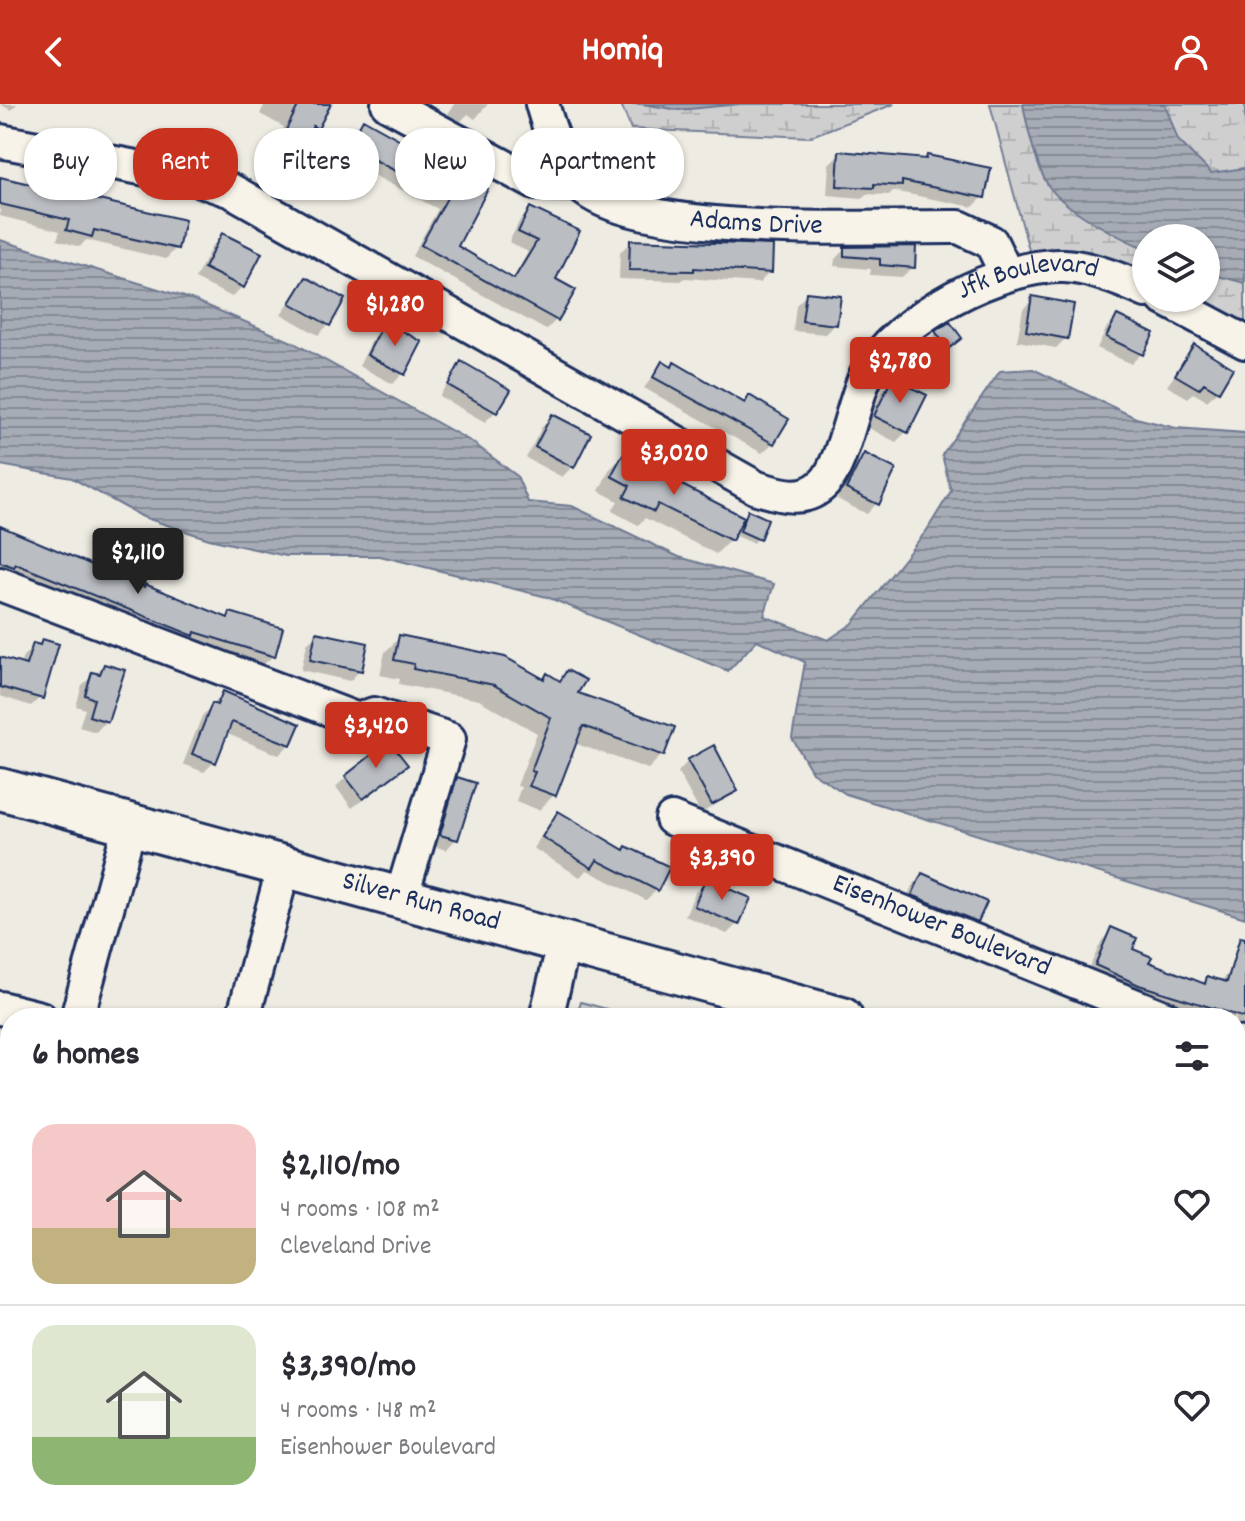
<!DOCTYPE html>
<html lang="en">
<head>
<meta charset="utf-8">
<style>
	:root { --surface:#fff; --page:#f7f7f7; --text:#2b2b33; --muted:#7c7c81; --line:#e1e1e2; --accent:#c8321e }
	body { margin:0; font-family:Dekko,sans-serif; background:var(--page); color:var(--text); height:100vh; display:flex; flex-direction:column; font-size:30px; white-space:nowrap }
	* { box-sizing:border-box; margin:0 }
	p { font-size:26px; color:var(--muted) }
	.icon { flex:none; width:44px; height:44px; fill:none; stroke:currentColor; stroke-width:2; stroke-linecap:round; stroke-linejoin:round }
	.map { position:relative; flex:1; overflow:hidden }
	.side { position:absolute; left:0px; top:904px; width:1246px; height:514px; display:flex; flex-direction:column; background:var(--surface); border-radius:32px 32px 0 0; box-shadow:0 2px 6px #0004 }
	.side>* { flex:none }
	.banner { position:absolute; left:24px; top:24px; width:800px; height:72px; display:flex; gap:16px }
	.buttons { position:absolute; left:1132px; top:120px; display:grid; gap:16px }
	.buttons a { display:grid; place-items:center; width:88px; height:88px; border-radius:50%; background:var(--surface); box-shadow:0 2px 6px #0004; font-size:40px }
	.price { position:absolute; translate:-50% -68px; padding:0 18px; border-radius:8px; background:var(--accent); color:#fff; font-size:26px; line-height:52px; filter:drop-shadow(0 2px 4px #0008) }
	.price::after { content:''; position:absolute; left:50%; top:48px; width:24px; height:18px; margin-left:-12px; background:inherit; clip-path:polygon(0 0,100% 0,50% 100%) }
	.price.active { background:#222; color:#fff }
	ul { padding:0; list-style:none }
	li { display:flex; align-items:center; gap:24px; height:200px; padding:0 32px }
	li+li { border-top:2px solid var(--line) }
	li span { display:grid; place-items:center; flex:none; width:224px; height:160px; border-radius:24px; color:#555 }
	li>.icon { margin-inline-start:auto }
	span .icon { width:96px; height:96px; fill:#fffc; stroke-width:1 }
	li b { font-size:34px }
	h2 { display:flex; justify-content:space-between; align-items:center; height:96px; padding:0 32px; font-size:34px }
	.chip { padding:0 28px; border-radius:32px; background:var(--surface); box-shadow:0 2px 6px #0004; font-size:28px; line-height:72px }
	.chip.active { background:var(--accent); color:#fff }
	header { display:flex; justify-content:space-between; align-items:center; height:104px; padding:0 32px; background:var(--accent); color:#fff; font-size:36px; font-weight:700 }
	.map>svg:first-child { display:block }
</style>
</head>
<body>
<header><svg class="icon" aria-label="back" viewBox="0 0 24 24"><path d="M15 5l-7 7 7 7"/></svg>Homiq<svg class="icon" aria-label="person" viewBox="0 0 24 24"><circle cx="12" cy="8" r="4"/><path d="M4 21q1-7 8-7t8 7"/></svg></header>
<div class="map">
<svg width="1245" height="1417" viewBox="0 0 1245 1417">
	<defs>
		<pattern id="forest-firs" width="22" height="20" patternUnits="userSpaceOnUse" patternTransform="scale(2)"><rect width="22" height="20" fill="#cfcfcf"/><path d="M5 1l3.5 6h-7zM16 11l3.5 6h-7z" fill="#b1b2b4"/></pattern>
		<pattern id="wetland-marsh" width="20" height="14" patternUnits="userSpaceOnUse" patternTransform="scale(2)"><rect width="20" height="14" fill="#cfcfcf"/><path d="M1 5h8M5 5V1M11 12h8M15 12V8" fill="none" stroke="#b1b2b4"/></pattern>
		<pattern id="water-rules" width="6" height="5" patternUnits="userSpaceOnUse" patternTransform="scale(2)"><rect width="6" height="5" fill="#a6abb5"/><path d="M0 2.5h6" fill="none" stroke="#868c96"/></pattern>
	</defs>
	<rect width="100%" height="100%" fill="#eeebe2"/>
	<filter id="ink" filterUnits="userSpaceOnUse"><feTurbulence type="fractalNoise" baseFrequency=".0125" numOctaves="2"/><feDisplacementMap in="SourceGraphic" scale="16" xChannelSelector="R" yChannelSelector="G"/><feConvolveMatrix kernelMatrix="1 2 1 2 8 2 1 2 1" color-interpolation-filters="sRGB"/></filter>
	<g filter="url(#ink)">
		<path fill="url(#forest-firs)" stroke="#757f96" stroke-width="2" d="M 581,898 L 639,914 L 576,914 Z
			M 1236,1077 L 1245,1080 L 1245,1417 L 312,1417 L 320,1408 L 1236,1408 Z"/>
		<path fill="url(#wetland-marsh)" stroke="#757f96" stroke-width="2" fill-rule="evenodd" d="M 621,0 L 894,0 L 809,33 L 631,25 Z
			M 990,0 L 1245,0 L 1245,239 L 1033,161 ZM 1146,134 L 1206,134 L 1206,194 L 1146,194 Z"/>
		<path fill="url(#water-rules)" stroke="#6e7992" stroke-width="2" d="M 642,0 L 740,0 L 679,6 Z
			M 1023,0 L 1165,0 L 1178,36 L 1211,69 L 1245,64 L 1245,179 L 1206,169 L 1206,134 L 1146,134 L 1146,145 C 1120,134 1067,107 1050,84 C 1037,67 1027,22 1023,0 Z
			M 0,136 L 194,196 L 292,238 L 472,338 L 517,372 L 528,398 L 572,402 L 679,453 L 774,480 L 764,512 L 828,536 L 852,520 L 927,426 L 951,387 L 942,351 L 1000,267 L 1033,265 L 1136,314 L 1176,324 L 1245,329 L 1245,814 L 846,690 L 812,668 L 792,634 L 805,558 L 757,536 L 728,567 L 547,493 L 380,452 L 286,452 L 209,435 L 143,413 L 72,374 L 0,361 Z"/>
		<path fill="#0003" d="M 0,0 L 17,0 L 11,6 Z
			M 265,0 L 327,0 L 317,24 L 277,77 L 261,69 L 284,23 L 260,10 Z
			M 454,0 L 488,0 L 475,15 L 468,10 L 457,21 L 446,14 Z
			M 363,18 L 486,86 L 456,143 L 512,176 L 528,148 L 509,138 L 520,116 L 531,105 L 553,176 L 556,216 L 546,226 L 412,152 L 438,105 L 339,53 Z
			M 840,49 L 924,57 L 928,53 L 983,93 L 973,103 L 893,87 L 889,91 L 866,90 L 862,94 L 827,91 L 829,60 Z
			M 0,76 L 176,144 L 166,155 L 86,136 L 80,143 L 57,136 L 60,127 L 0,112 Z
			M 223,131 L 242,183 L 232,193 L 195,175 L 212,142 Z
			M 631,138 L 770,168 L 759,179 L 685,174 L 681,177 L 619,175 L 620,148 Z
			M 845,145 L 913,163 L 902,173 L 870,171 L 871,165 L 834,162 L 835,155 Z
			M 306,175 L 328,221 L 318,231 L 281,210 Z
			M 807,190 L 835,220 L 825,230 L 793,227 L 796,201 Z
			M 1033,195 L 1066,234 L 1056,244 L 1017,237 L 1023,205 Z
			M 1117,213 L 1141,250 L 1131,260 L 1097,244 L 1107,223 Z
			M 385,220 L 403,269 L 393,280 L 359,262 L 375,230 Z
			M 936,229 L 955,238 L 942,248 L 932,233 Z
			M 1194,243 L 1218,287 L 1207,297 L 1193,289 L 1188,294 L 1167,282 Z
			M 461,260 L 495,308 L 485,318 L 439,292 Z
			M 662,260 L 743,300 L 750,294 L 773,339 L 762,349 L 644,284 Z
			M 893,277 L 907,327 L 896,338 L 865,322 L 882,287 Z
			M 553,312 L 572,363 L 562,373 L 526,354 L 542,323 Z
			M 623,352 L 635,358 L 640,353 L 650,367 L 743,414 L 749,409 L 758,434 L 753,439 L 736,432 L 740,423 L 737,422 L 730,436 L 716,450 L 645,414 L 638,421 L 612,407 L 618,397 L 599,387 L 609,366 Z
			M 864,352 L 877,399 L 867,410 L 837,395 L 854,362 Z
			M 0,425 L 143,485 L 226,515 L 231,510 L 273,552 L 262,562 L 0,472 Z
			M 317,530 L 360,566 L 350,577 L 301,566 L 307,540 Z
			M 400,533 L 542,576 L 547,572 L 558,578 L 567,568 L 576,590 L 663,650 L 648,665 L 574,639 L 554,691 L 539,706 L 516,697 L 521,683 L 517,682 L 537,629 L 479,596 L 399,580 L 400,575 L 380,571 L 385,548 Z
			M 42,537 L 42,592 L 31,602 L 0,592 L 0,555 L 20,562 L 23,552 Z
			M 104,562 L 106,617 L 96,628 L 79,623 L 85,605 L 76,602 L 82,581 Z
			M 223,590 L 290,640 L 279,651 L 225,629 L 214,658 L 204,668 L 183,660 L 202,612 Z
			M 688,657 L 736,686 L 701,710 L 678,668 Z
			M 395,671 L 352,704 L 336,683 L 346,673 Z
			M 458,676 L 456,735 L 446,746 L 431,741 L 447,686 Z
			M 558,709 L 656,786 L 646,796 L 587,766 L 580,773 L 533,744 Z
			M 922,771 L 977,817 L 966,827 L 903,802 L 912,782 Z
			M 706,778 L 738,819 L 727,830 L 685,812 L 695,788 Z
			M 1112,826 L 1146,859 L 1201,881 L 1208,874 L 1221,877 L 1231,867 L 1245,871 L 1245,926 L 1236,923 L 1236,914 L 1206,914 L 1129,890 L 1086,871 L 1102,836 Z
			M 0,995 L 10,998 L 10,1033 L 0,1066 Z
			M 0,1124 L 10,1127 L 10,1377 L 0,1386 Z
			M 146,1408 L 220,1408 L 211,1417 L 175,1417 Z"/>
		<path fill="#babdc2" stroke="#1b2f5e" stroke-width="2" d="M 299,0 L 331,0 L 318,25 L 313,22 L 289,68 L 270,58 Z
			M 363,15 L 488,85 L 458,142 L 514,175 L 537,137 L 518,128 L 530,103 L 580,127 L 556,175 L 576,186 L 558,217 L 421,141 L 447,94 L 348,42 Z
			M 839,47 L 926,55 L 927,51 L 991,64 L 985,94 L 902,77 L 902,82 L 874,80 L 874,84 L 837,82 Z
			M 0,73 L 185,116 L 178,145 L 94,126 L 92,133 L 66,126 L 69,116 L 0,100 Z
			M 222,129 L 262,149 L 244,184 L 204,164 Z
			M 630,136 L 773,141 L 772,169 L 694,164 L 694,167 L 629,166 Z
			M 916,142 L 915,164 L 880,161 L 880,155 L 844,152 L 844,143 Z
			M 306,173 L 345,195 L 330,222 L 290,199 Z
			M 806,188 L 841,192 L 837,221 L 802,217 Z
			M 1032,192 L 1074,200 L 1068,235 L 1026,227 Z
			M 1117,211 L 1154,229 L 1143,251 L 1106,233 Z
			M 385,217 L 422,238 L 405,271 L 367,251 Z
			M 950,218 L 962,234 L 948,245 L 935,227 Z
			M 1194,240 L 1233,264 L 1219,288 L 1204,279 L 1199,285 L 1175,271 Z
			M 461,257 L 511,286 L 497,309 L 448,281 Z
			M 662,257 L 672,263 L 674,258 L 745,299 L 749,291 L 789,315 L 774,340 L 653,273 Z
			M 892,274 L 927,291 L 908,329 L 874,312 Z
			M 552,310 L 591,330 L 574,364 L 535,343 Z
			M 864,349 L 896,365 L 879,401 L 846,385 Z
			M 623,350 L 636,357 L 640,350 L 656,359 L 653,366 L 744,413 L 732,437 L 658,400 L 654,408 L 624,393 L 630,382 L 611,372 Z
			M 748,406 L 768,415 L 760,436 L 740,427 Z
			M 0,422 L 144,483 L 145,480 L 228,514 L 230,508 L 283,524 L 275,553 L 195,528 L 194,532 L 16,460 L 14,463 L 0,458 Z
			M 316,528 L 368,539 L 362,567 L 310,556 Z
			M 399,531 L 505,553 L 544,575 L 547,569 L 560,577 L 567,566 L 586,576 L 578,589 L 675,623 L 664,652 L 583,622 L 556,692 L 529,682 L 535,668 L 531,667 L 551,614 L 494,581 L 413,565 L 414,560 L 394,556 Z
			M 42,535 L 59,540 L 43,595 L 0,583 L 0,553 L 26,561 L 33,539 L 40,541 Z
			M 104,560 L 125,566 L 108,618 L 89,612 L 94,595 L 85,591 L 92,568 L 100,570 Z
			M 223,587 L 300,620 L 291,641 L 232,618 L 216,659 L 192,650 L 212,599 L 217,601 Z
			M 389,637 L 408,661 L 363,695 L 345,672 Z
			M 714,641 L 738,687 L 712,701 L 687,656 Z
			M 457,673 L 476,679 L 458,736 L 440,731 Z
			M 558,707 L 624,746 L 626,742 L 670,763 L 658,787 L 597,756 L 592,764 L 542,733 Z
			M 922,769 L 987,798 L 978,818 L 912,791 Z
			M 705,775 L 751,794 L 739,821 L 694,802 Z
			M 1111,823 L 1137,834 L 1133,845 L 1152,853 L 1149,858 L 1205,880 L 1207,872 L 1227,878 L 1240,833 L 1245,834 L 1245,914 L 1139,881 L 1095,861 Z"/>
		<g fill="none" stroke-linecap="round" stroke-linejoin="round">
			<g stroke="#1b2f5e" stroke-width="38">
				<g id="minor">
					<path d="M 388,0 L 535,79 L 578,80"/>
					<path id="s1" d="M 542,0 C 550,27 559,56 577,78 C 626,136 881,122 959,123 L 991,138 L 1006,169"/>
					<path id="s2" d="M 0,37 L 193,74 L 232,87 L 757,384 C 779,390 801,399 821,382 C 843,365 853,296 867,269 C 897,214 1002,159 1064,162 C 1090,163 1122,176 1146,187"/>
					<path d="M 1163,194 L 1245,238"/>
					<path d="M 0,480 L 358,616 L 374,610 L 449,635 L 401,794"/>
					<path id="s3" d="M 672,715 L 1166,914"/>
					<path d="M 0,904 L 40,914"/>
					<path d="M 77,914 L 130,720"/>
					<path d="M 243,914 L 284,762"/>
					<path d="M 546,914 L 564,839"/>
					<path d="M 1236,939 L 1245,942"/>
					<path d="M 0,960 L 10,963"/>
					<path d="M 0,1379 L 10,1382"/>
					<path d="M 106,1408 L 139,1417"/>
					<path d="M 265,1417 L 276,1408"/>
				</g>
			</g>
			<g stroke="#1b2f5e" stroke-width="46">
				<g id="major">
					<path id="s4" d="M 0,685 L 842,914"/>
					<path d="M 1236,1021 L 1245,1023"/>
				</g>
			</g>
			<use href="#minor" stroke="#f7f3e8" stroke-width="32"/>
			<use href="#major" stroke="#f7f3e8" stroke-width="40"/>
		</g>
	</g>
	<g text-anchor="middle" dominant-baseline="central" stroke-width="7" stroke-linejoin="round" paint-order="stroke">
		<g font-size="28" fill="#1b2f5e" stroke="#f7f3e8">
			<text stroke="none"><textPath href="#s1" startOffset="274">Adams Drive</textPath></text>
			<text stroke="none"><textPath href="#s2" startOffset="1226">Jfk Boulevard</textPath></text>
			<text stroke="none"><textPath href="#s4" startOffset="436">Silver Run Road</textPath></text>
			<text stroke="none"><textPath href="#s3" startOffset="290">Eisenhower Boulevard</textPath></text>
		</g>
	</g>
</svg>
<div class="buttons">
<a><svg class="icon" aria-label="layers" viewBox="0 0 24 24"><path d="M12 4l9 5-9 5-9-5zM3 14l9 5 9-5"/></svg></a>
</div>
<b class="price" style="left:395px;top:244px">$1,280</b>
<b class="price" style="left:900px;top:301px">$2,780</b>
<b class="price" style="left:674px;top:393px">$3,020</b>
<b class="price active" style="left:138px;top:492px">$2,110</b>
<b class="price" style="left:376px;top:666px">$3,420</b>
<b class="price" style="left:722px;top:798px">$3,390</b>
<div class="banner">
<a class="chip">Buy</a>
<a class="chip active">Rent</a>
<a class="chip">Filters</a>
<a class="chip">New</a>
<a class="chip">Apartment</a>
</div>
<section class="side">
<h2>6 homes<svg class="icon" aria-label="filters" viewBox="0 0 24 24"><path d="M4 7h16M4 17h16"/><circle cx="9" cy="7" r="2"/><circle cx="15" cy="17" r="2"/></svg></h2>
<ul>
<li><span style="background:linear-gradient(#f6c9c9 65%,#c2b280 0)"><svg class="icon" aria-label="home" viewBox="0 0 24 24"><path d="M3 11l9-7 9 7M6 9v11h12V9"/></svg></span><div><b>$2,110/mo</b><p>4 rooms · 108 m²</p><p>Cleveland Drive</p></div><svg class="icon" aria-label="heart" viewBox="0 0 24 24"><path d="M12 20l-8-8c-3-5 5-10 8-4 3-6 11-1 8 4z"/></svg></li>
<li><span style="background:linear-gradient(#dfe7d0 70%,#8fb573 0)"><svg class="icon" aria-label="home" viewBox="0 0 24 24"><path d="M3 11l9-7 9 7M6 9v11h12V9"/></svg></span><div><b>$3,390/mo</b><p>4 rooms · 148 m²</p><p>Eisenhower Boulevard</p></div><svg class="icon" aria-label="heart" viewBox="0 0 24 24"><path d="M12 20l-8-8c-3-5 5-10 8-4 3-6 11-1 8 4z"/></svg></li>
</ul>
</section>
</div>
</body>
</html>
